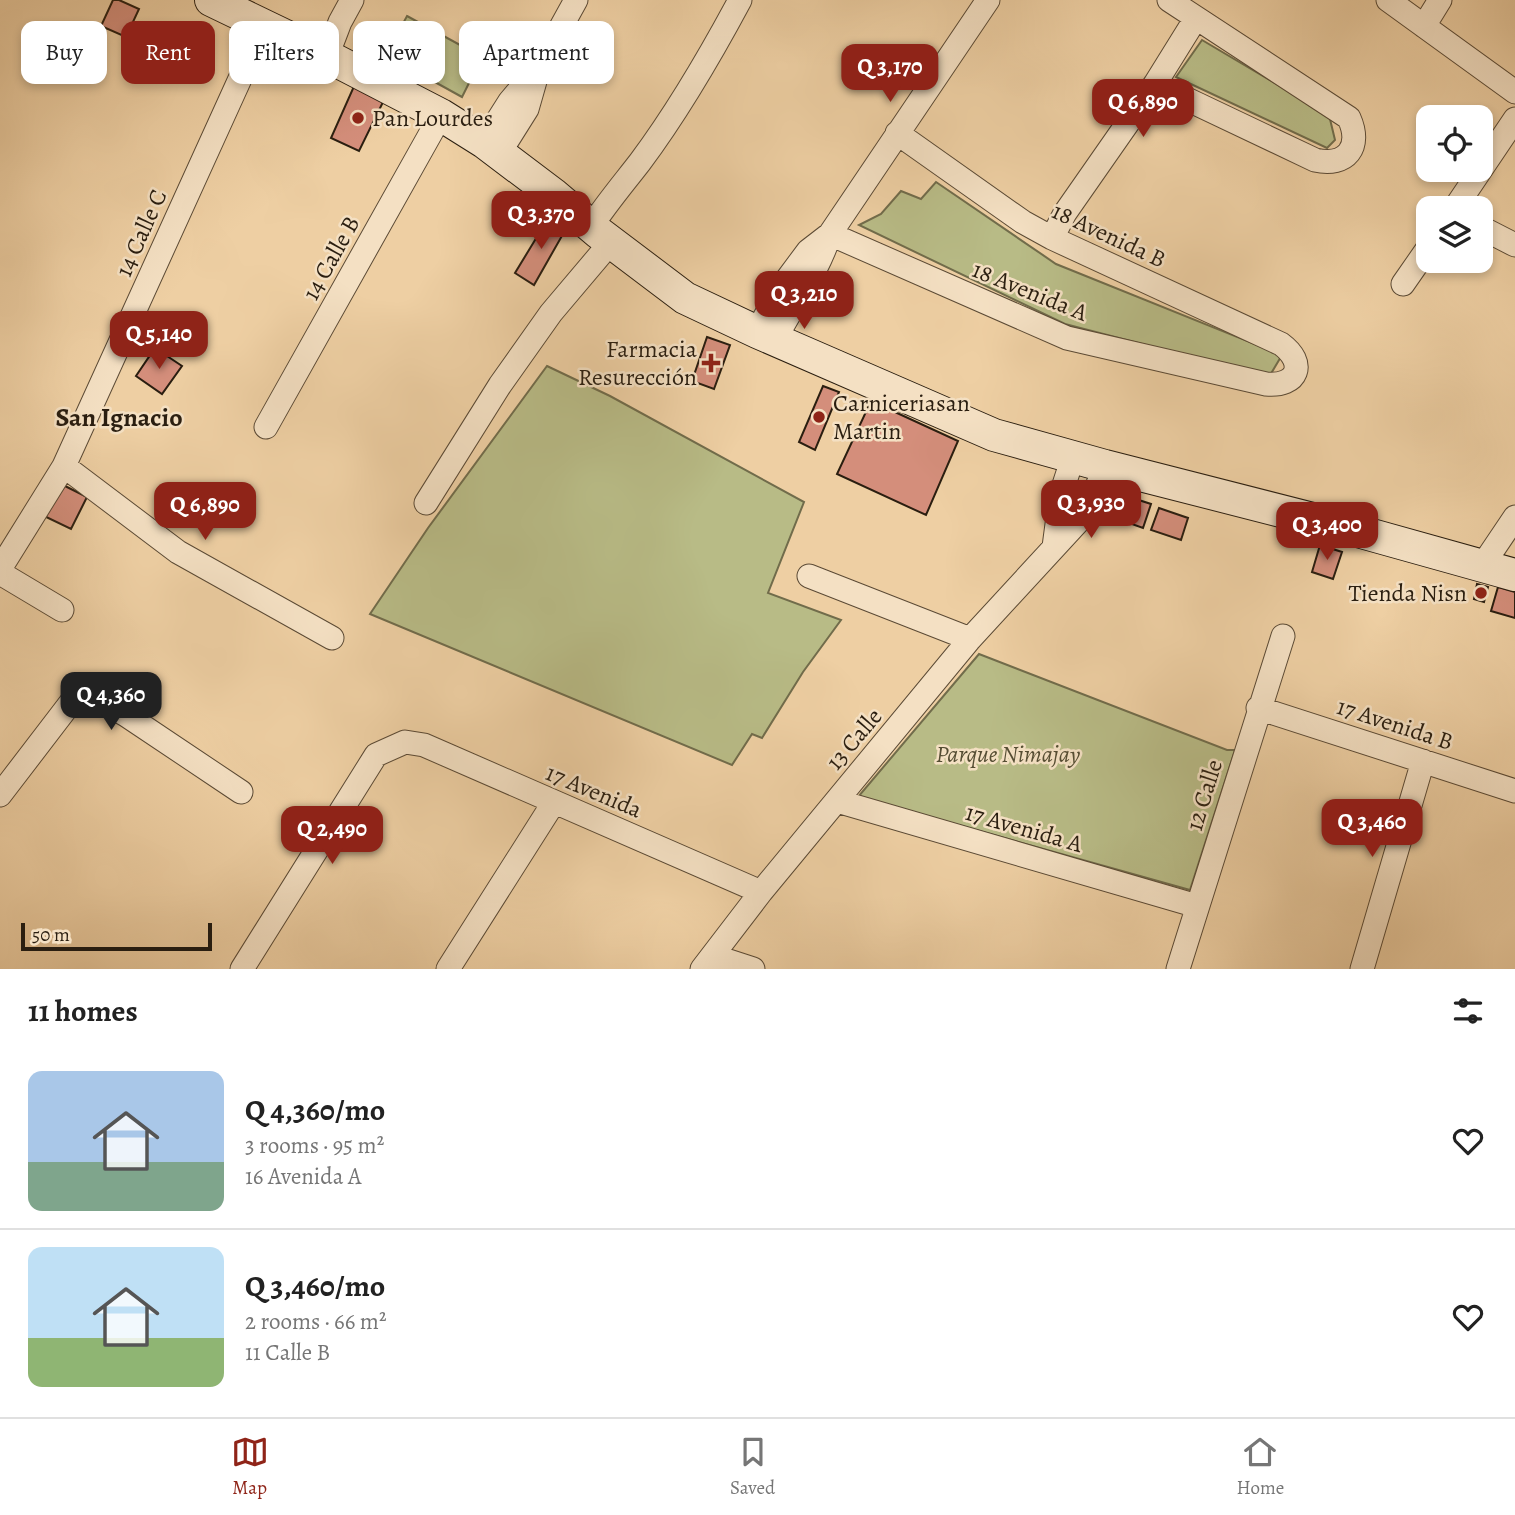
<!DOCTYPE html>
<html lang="en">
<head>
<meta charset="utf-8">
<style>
	:root { --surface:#fff; --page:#f6f6f6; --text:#222; --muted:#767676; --line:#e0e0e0; --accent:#8f2418 }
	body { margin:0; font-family:Alegreya,serif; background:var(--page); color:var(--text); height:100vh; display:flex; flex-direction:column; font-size:26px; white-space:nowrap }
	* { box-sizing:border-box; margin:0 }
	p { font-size:23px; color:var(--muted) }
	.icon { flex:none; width:38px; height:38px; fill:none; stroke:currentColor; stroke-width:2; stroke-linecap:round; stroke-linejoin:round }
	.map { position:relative; height:969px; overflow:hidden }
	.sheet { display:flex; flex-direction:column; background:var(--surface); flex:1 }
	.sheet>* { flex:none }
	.guide { position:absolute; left:21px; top:21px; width:700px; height:63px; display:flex; gap:14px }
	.tools { position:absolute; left:1416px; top:105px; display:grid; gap:14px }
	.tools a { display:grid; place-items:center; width:77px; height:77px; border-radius:14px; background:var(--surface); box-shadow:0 4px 10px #0003; font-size:35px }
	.scale { position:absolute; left:21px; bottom:18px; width:191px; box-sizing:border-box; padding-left:7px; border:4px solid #2a1e10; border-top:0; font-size:19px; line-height:24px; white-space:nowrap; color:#2a1e10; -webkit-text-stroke:5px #f4e0c3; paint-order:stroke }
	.price { position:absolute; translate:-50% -60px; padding:0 16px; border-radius:14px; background:var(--accent); color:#fff; font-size:23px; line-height:46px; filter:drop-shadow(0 2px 4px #0008) }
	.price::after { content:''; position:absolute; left:50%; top:42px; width:21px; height:16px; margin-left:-10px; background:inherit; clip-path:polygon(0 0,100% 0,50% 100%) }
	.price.current { background:#222; color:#fff }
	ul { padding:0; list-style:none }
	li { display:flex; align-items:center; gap:21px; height:175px; padding:0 28px }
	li+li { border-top:2px solid var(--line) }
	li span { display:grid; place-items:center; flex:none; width:196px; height:140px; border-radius:14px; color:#555 }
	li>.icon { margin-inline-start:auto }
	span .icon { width:84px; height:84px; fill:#fffc; stroke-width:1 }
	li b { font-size:30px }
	h2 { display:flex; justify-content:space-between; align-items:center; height:84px; padding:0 28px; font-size:30px }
	.pill { padding:0 24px; border-radius:14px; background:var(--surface); box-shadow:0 4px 10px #0003; font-size:24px; line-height:63px }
	.pill.current { background:var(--accent); color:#fff }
	.dock { display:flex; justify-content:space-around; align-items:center; height:98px; border-top:2px solid var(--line); background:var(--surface); font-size:19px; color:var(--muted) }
	.dock a { display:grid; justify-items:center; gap:4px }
	.dock .current { color:var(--accent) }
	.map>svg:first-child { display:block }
</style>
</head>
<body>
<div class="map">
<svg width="1515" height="969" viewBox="0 0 1515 969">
	<rect width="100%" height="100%" fill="#eecfa3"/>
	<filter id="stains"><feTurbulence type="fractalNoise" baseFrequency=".00286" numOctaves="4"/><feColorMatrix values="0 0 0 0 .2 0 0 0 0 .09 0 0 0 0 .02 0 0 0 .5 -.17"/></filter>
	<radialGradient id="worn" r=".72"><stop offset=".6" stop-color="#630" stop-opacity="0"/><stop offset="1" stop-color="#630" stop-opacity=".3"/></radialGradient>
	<path fill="#b8bb86" stroke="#716c4b" stroke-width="2" d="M 407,16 L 482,57 L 462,97 L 386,55 Z
		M 1202,40 L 1329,115 L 1335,140 L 1327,148 L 1176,77 Z
		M 936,182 L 1056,264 L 1282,355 L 1269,377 L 1065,324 L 859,225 L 881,214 L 901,191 L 921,199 Z
		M 547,366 L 610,396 L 804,502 L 768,593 L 841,620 L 803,672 L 762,738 L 752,734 L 732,765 L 370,614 L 428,528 Z
		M 979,654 L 1227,750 L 1235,750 L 1190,890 L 858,797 Z"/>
	<path fill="#d48e7b" stroke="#2a1e10" stroke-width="2" d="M 113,0 L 119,0 L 139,9 L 126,37 L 101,26 Z
		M 146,28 L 172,39 L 157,78 L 130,67 Z
		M 355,84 L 385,98 L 359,151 L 331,138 Z
		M 549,217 L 567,227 L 534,285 L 515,273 Z
		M 707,337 L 730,345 L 714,389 L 692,381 Z
		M 155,348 L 182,366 L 162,394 L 136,376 Z
		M 823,386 L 839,392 L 815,450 L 799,442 Z
		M 871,401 L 958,441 L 926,515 L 837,474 Z
		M 59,483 L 87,497 L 71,529 L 42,515 Z
		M 1120,494 L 1151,504 L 1143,528 L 1112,517 Z
		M 1159,508 L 1188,518 L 1181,540 L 1151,530 Z
		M 1320,545 L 1342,552 L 1333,579 L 1312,572 Z
		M 1477,584 L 1488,587 L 1484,602 L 1474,599 Z
		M 1498,587 L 1515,592 L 1515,618 L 1491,611 Z"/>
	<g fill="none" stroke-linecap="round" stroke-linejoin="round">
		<g stroke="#5b4a35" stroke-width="25">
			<path id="street" d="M 1388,0 L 1515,92
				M 1424,26 L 1440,0
				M 327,56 L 340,22 L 352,0
				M 1155,84 L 1315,160 C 1347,167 1362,147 1349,118 L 1169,0
				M 484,142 L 510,101 L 539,67 L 576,0
				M 500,152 L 527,109 L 537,74
				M 1455,208 L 1515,119
				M 591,227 C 606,204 623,184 640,162 C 678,111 710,56 740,0
				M 1480,227 L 1515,245
				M 830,234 L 1067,338 L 1266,384 C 1298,387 1307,363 1281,344 L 1052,238 L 1023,222 L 897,133
				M 1052,238 L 1065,213 L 1155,84 L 1196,18
				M 1403,284 L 1428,248
				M 757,332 L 779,290 L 808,251 L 830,234
				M 776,338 C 794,303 818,272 830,234 L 988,0
				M 266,427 L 441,115
				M 64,466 L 178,552 L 332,638
				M 426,503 L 500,385 L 551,313 L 611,242
				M 1054,547 L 1061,494 L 1073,457
				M 1482,566 L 1515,517
				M 0,569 L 64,466 L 264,26
				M 0,573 L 62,610
				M 809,576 L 970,639
				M 1258,708 L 1515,791
				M 0,795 L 75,697 L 94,697 L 126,715 L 241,792
				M 837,801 L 1197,906
				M 713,956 L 753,969
				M 242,969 L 376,755 L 405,742 L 424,745 L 761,892
				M 448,969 L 554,802
				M 702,969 L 761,892 L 970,639 L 1087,512 L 1105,466
				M 1178,969 L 1283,636
				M 1362,969 L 1423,761"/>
		</g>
		<g stroke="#2a1e10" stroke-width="34">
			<path id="secondary" d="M 211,0 L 327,56 L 441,115 L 484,142 L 553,194 L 599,233 L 685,298 L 757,332 L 994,435 L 1105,466 L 1336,525 L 1515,575"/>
		</g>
		<use href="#street" stroke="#f4e0c3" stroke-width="23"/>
		<use href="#secondary" stroke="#f4e0c3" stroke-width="32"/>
	</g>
	<g fill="#8f2418" stroke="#f4e0c3" stroke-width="2.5">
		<circle cx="358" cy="118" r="7"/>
		<path d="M707.5 352.5h7v7h7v7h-7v7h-7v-7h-7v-7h7z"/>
		<circle cx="819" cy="417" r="7"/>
		<circle cx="1481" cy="593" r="7"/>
	</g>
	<g text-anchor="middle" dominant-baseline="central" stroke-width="5" stroke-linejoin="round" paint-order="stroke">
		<g font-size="24" fill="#2a1e10" stroke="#f4e0c3" text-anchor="start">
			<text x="372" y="118">Pan Lourdes</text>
			<text x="697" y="349" text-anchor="end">Farmacia<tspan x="697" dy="28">Resurección</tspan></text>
			<text x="833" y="403">Carniceriasan<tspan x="833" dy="28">Martin</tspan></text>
			<text x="1467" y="593" text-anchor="end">Tienda Nisn</text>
		</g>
		<g font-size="24" fill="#2a1e10" stroke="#f4e0c3">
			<text transform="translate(141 233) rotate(-66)">14 Calle C</text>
			<text transform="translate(1109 235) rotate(25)">18 Avenida B</text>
			<text transform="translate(331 258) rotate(-61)">14 Calle B</text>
			<text transform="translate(1030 291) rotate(22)">18 Avenida A</text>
			<text transform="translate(1395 724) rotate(18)">17 Avenida B</text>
			<text transform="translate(854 739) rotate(-50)">13 Calle</text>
			<text transform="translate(594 791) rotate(23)">17 Avenida</text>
			<text transform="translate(1204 795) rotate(-73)">12 Calle</text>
			<text transform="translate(1024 828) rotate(16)">17 Avenida A</text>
		</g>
		<g font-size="24" font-style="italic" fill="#554d33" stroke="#f4e0c3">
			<text x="1008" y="754">Parque Nimajay</text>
		</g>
		<g font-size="26" font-weight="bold" fill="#2a1e10" stroke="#f4e0c3">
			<text x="119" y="417">San Ignacio</text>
		</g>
	</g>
	<rect width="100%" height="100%" filter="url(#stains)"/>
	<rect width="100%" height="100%" fill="url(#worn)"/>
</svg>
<div class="tools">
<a><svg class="icon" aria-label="locate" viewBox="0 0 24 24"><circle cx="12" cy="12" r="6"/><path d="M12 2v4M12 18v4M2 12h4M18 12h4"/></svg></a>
<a><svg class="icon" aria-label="layers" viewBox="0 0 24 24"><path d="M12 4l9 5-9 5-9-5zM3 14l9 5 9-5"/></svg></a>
</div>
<div class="scale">50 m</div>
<b class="price" style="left:890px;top:104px">Q 3,170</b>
<b class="price" style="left:1143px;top:139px">Q 6,890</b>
<b class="price" style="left:541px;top:251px">Q 3,370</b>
<b class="price" style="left:804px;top:331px">Q 3,210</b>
<b class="price" style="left:159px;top:371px">Q 5,140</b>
<b class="price" style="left:1091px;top:540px">Q 3,930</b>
<b class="price" style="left:205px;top:542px">Q 6,890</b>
<b class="price" style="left:1327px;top:562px">Q 3,400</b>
<b class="price current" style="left:111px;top:732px">Q 4,360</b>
<b class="price" style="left:1372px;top:859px">Q 3,460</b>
<b class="price" style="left:332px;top:866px">Q 2,490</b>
<div class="guide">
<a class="pill">Buy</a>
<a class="pill current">Rent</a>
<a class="pill">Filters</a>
<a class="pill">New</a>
<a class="pill">Apartment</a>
</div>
</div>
<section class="sheet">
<h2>11 homes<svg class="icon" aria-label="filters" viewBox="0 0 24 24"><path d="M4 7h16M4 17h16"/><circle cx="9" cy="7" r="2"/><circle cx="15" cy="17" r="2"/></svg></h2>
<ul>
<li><span style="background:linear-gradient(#a9c7e8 65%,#7fa58c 0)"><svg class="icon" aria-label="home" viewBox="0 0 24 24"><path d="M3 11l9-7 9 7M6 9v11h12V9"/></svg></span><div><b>Q 4,360/mo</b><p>3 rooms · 95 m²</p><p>16 Avenida A</p></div><svg class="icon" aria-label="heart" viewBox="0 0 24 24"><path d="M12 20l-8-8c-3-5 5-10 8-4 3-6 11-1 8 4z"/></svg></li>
<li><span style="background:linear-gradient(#bfe0f5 65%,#8fb573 0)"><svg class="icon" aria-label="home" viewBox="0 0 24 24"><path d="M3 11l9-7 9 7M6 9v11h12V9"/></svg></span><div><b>Q 3,460/mo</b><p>2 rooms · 66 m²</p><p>11 Calle B</p></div><svg class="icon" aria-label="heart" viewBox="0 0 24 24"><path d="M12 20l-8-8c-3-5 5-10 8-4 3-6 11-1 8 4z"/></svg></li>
</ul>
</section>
<nav class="dock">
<a class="current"><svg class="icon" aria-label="map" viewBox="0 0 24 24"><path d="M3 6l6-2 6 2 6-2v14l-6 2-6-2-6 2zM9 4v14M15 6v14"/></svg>Map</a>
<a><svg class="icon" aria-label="saved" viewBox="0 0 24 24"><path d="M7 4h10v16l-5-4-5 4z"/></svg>Saved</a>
<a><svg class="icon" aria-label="home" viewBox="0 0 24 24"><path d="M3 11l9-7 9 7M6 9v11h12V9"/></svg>Home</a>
</nav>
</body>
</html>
